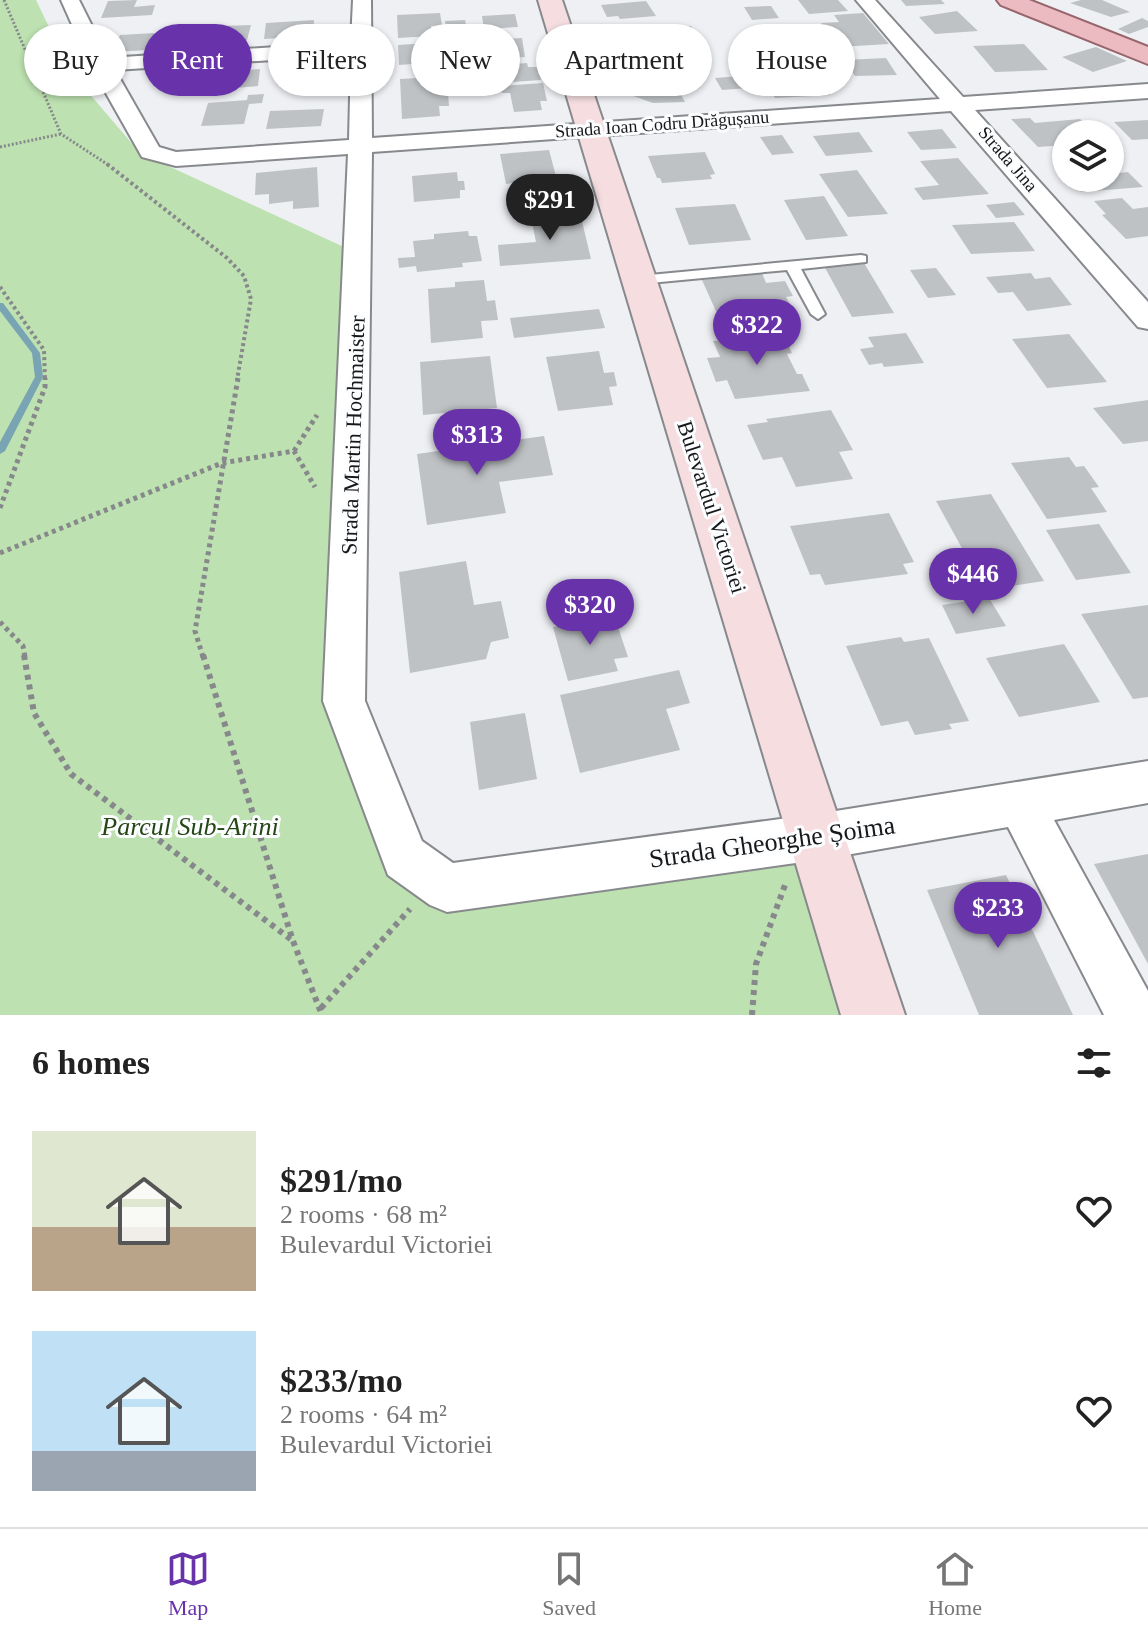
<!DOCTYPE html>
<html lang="en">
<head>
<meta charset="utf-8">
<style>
	:root { --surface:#fff; --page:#f2f2f2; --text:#222; --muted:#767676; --line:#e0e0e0; --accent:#6833aa }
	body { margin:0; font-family:Georgia,serif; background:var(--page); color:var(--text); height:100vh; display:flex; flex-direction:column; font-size:30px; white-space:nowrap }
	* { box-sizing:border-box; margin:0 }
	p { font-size:26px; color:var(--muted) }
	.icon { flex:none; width:44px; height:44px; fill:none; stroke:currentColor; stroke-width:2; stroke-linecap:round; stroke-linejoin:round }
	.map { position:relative; height:1015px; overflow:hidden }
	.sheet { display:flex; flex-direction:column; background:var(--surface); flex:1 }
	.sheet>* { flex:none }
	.hud { position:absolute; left:24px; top:24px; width:1100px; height:72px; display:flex; gap:16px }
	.buttons { position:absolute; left:1052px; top:120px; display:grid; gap:16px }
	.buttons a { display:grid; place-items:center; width:72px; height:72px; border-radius:50%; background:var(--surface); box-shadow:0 2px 6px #0004; font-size:40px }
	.price { position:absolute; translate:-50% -68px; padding:0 18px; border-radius:28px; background:var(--accent); color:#fff; font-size:26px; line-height:52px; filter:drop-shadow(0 2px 4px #0008) }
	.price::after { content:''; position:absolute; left:50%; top:48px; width:24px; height:18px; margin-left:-12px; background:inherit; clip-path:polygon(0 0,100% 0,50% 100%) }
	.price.on { background:#222; color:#fff }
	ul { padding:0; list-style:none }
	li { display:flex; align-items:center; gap:24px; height:200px; padding:0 32px }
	li span { display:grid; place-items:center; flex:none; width:224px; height:160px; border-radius:0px; color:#555 }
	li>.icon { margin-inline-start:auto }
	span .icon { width:96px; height:96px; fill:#fffc; stroke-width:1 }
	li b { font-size:34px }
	h2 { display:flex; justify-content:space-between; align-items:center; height:96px; padding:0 32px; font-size:34px }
	.pill { padding:0 28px; border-radius:36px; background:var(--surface); box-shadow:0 2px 6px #0004; font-size:28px; line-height:72px }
	.pill.on { background:var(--accent); color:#fff }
	.tabs { display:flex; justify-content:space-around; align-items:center; height:112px; border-top:2px solid var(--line); background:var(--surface); font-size:22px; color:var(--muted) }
	.tabs a { display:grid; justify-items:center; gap:4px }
	.tabs .on { color:var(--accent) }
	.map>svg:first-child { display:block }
</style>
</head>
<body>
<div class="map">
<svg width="1148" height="1015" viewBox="0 0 1148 1015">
	<rect width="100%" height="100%" fill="#eef0f4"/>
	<path fill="#bde1b0" d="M 0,0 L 36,0 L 70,71 L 140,153 L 359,254 L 344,701 L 447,888 L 817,837 L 873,1015 L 0,1015 Z"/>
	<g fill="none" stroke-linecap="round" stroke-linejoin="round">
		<path fill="#78a4b3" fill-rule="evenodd" d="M 0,303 L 3,303 L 40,353 L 43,377 L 5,451 L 0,454 L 0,442 L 35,377 L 32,353 L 0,311 Z"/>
	</g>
	<path fill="#bfc2c5" d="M 137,0 L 134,7 L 155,5 L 152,15 L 101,18 L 108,1 Z
		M 798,0 L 838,0 L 848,11 L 809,14 Z
		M 901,0 L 941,0 L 945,4 L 906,6 Z
		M 1081,0 L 1102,0 L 1130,12 L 1111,17 L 1070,3 Z
		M 646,1 L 656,16 L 620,19 L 618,16 L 607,17 L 601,5 Z
		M 771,6 L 779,18 L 752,20 L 744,7 Z
		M 957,11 L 978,31 L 935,34 L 919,17 Z
		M 440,13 L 442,25 L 431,26 L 432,36 L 398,38 L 397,15 Z
		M 863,13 L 889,44 L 839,47 L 821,23 L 839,22 L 834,15 Z
		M 515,14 L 518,27 L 484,29 L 482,16 Z
		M 1142,18 L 1148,21 L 1148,27 L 1129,34 L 1118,29 Z
		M 314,20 L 313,36 L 279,41 L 280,38 L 264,39 L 266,23 Z
		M 465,20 L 469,38 L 448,40 L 445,21 Z
		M 251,25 L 247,40 L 217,42 L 222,26 Z
		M 691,26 L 701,45 L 635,49 L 627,30 Z
		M 208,28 L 203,46 L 159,45 L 164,31 Z
		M 154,33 L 148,50 L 113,52 L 120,35 Z
		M 522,38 L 525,57 L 487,59 L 484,40 Z
		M 462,41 L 465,60 L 399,65 L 398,45 Z
		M 1024,44 L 1048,70 L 995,72 L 973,46 Z
		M 1096,47 L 1127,61 L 1093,72 L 1062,57 Z
		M 886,58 L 897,75 L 855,76 L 844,60 Z
		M 527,63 L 528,67 L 538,67 L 541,80 L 495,83 L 494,78 L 483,78 L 480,67 Z
		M 321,64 L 321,86 L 292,89 L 292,83 L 277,85 L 277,68 Z
		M 260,69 L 258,86 L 235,88 L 238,71 Z
		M 754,75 L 762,87 L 722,90 L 715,78 Z
		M 455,76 L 457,89 L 441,90 L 442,94 L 448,93 L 449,106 L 439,106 L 440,116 L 402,119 L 400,79 Z
		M 645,77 L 677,87 L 685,102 L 653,103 L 622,92 L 615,78 Z
		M 819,78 L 830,95 L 775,98 L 765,82 Z
		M 543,83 L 547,101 L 540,101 L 542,110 L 514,112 L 510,93 L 502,93 L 501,86 Z
		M 264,94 L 262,103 L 249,104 L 244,124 L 201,126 L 208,103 L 247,100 L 248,95 Z
		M 324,109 L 321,126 L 266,129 L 270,111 Z
		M 1030,118 L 1035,123 L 1080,119 L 1096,134 L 1066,134 L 1066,145 L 1038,147 L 1011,119 Z
		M 1148,120 L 1148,139 L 1132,140 L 1114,122 Z
		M 942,129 L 957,148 L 921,150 L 907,132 Z
		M 859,132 L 873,152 L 826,156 L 813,136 Z
		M 782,135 L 794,153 L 772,155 L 760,137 Z
		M 549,150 L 557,180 L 547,181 L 549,187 L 514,190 L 513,183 L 506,184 L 500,154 Z
		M 705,152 L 715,174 L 710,175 L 712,179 L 662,183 L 660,178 L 657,178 L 648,156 Z
		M 958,158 L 989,194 L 923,200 L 914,188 L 939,185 L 920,161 Z
		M 317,167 L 319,207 L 293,209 L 293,201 L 269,204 L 269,194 L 255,195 L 256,173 Z
		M 857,170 L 888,214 L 848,217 L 819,174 Z
		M 457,172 L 458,181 L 464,181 L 465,190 L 460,190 L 460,198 L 414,202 L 412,176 Z
		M 1128,172 L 1143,187 L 1081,192 L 1069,178 L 1110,178 L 1110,174 Z
		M 824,196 L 848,236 L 806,240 L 784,200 Z
		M 1122,198 L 1133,209 L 1148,207 L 1148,236 L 1126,239 L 1102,215 L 1106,214 L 1094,201 Z
		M 1014,202 L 1025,215 L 996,218 L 986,205 Z
		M 735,204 L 751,240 L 689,245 L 675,208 Z
		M 580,213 L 591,259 L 500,266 L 498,245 L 536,242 L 531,217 Z
		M 1014,222 L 1035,251 L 971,254 L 952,225 Z
		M 468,231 L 469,236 L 477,236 L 482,261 L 462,263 L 463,267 L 417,272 L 416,266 L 399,268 L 398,258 L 415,257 L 413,241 L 434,239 L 434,234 Z
		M 864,263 L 894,313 L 852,317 L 824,266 Z
		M 936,268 L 956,295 L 928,298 L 910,270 Z
		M 762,273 L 766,283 L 785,281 L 793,296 L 786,297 L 793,310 L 787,311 L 790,317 L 723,327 L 702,280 Z
		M 1031,273 L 1035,279 L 1050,277 L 1072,305 L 1027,311 L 1013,292 L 998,293 L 986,277 Z
		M 484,280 L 487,301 L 495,300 L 498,320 L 481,321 L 483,338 L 431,343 L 428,289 L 455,287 L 455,282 Z
		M 599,309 L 605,328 L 514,338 L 510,318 Z
		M 906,333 L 924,363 L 884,367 L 882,363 L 869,365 L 860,349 L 874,347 L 868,337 Z
		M 783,334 L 792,353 L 787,354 L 797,374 L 802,374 L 810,391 L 735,399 L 727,380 L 716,382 L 707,358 L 720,357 L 713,341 Z
		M 1069,334 L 1107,382 L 1047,388 L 1012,339 Z
		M 599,351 L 604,373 L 614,372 L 617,386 L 609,387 L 613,405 L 558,411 L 546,357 Z
		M 490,356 L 497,408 L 423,415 L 420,362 Z
		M 1148,400 L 1148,441 L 1123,444 L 1093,408 Z
		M 831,410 L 853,450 L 839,452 L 853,479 L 796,487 L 782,457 L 763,460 L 747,425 L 768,422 L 766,419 Z
		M 544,436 L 553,475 L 499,482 L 506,513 L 427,525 L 417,454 Z
		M 1069,457 L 1076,467 L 1084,466 L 1099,487 L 1091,488 L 1107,512 L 1047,519 L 1011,463 Z
		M 991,494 L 1044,581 L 985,590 L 936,501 Z
		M 889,513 L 914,562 L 903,564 L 908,574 L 825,585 L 820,574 L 810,575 L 790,526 Z
		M 1099,524 L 1131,573 L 1076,580 L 1046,530 Z
		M 466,561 L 474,605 L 501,601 L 509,638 L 491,642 L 486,659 L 410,673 L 399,572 Z
		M 989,598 L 1006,626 L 956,634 L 942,605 Z
		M 1148,605 L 1148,697 L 1133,699 L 1081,614 Z
		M 614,615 L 628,657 L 614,659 L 618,671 L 568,681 L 553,627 Z
		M 901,637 L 904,642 L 929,638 L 969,721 L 949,724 L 952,729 L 915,735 L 908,721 L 881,726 L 846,646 Z
		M 1064,644 L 1100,702 L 1019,717 L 986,658 Z
		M 679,670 L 690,703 L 666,709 L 680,750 L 580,773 L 560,695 Z
		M 525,713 L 537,779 L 479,790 L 470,722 Z
		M 1148,854 L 1148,964 L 1094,864 Z
		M 1006,875 L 1073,1015 L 979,1015 L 927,890 Z"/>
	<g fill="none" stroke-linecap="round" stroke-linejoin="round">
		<g stroke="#87898d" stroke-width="4">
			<path id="lane" d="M 861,255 L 866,256 L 866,262 L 801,269 L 825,314 L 818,319 L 811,314 L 787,270 L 639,284 L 632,280 L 639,276 Z"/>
		</g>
		<g stroke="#87898d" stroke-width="4">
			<path id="street" d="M 61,0 L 79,0 L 108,58 L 351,42 L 353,0 L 371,0 L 372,138 L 940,99 L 856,0 L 875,0 L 963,97 L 1148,84 L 1148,98 L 975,110 L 1148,302 L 1148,329 L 1138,327 L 951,111 L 372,152 L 365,701 L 422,841 L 453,863 L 817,814 L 1148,761 L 1148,803 L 1054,820 L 1148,991 L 1148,1015 L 1104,1015 L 1008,827 L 817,860 L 447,912 L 430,905 L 388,875 L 323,701 L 348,154 L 176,166 L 142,157 L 90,65 ZM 351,55 L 349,140 L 176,152 L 159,147 L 115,70 Z"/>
		</g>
		<g stroke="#87898d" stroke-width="4">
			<path id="secondary" d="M 538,0 L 562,0 L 905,1015 L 841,1015 Z"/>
		</g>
		<g stroke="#98656c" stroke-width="4">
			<path id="primary" d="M 997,0 L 1029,0 L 1148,47 L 1148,64 L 1001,5 Z"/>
		</g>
		<path stroke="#87888b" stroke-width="3" stroke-dasharray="2 2" stroke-linecap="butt" d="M 4,0 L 61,134 L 110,166
			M 0,147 L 61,134"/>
		<path stroke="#87888b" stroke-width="4" stroke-dasharray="3 3" stroke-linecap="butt" d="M 107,164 L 227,258 L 244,276 L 251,299 L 237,380
			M 0,287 L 44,350 L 45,380"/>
		<path stroke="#87888b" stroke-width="5" stroke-dasharray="4 4" stroke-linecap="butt" d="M 294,451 L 317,415
			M 0,508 L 45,387 L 45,378
			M 0,553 L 222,463 L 294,451 L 315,487
			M 0,622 L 23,646 L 25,657
			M 203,657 L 195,631 L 238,378"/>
		<path stroke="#87888b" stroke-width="6" stroke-dasharray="5 5" stroke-linecap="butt" d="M 24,655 L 34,713 L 71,774 L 293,941
			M 203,655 L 293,941 L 322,1015
			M 321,1008 L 410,909
			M 752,1015 L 756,964 L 785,885"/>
		<use href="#lane" fill="#fff" fill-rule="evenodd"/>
		<use href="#street" fill="#fff" fill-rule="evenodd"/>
		<use href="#secondary" fill="#f5dde0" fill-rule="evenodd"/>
		<use href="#primary" fill="#ebbbc1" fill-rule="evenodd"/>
	</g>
	<g text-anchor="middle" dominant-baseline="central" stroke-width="6" stroke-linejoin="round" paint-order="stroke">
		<g font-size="18" fill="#171819" stroke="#fcfdff">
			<text transform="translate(662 124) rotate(-4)">Strada Ioan Codru Drăgușanu</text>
			<text transform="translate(1008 159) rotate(49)">Strada Jina</text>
		</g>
		<g font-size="22" fill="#171819" stroke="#fcfdff">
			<text transform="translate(353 435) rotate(-88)">Strada Martin Hochmaister</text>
			<text transform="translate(712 507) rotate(72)">Bulevardul Victoriei</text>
		</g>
		<g font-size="26" font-style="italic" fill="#244715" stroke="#fcfdff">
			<text x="190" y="826">Parcul Sub-Arini</text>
		</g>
		<g font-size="26" fill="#171819" stroke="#fcfdff">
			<text transform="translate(772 842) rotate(-8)">Strada Gheorghe Șoima</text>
		</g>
	</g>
</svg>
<div class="buttons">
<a><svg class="icon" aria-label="layers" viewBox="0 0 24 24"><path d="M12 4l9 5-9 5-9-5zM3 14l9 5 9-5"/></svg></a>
</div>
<b class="price on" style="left:550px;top:242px">$291</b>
<b class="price" style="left:757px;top:367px">$322</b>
<b class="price" style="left:477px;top:477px">$313</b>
<b class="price" style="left:973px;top:616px">$446</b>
<b class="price" style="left:590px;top:647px">$320</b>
<b class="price" style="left:998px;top:950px">$233</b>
<div class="hud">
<a class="pill">Buy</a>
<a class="pill on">Rent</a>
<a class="pill">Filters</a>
<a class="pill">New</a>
<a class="pill">Apartment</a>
<a class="pill">House</a>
</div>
</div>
<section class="sheet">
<h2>6 homes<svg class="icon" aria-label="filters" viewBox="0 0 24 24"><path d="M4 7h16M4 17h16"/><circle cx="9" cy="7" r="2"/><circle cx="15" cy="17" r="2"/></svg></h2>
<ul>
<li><span style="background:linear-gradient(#dfe7d0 60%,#b9a48a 0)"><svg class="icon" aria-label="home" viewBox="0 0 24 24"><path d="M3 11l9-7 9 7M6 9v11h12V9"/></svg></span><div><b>$291/mo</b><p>2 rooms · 68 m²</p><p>Bulevardul Victoriei</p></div><svg class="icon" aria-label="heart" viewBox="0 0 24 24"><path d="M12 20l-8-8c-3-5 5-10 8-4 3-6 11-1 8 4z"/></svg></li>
<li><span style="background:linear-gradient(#bfe0f5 75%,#9aa5b1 0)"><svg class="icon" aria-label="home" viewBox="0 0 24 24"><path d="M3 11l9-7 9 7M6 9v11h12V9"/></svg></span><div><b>$233/mo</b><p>2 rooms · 64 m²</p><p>Bulevardul Victoriei</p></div><svg class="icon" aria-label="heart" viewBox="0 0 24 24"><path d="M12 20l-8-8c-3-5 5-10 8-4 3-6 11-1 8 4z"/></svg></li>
</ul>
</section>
<nav class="tabs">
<a class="on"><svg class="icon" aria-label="map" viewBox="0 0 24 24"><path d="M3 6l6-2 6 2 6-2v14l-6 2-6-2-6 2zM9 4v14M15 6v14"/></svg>Map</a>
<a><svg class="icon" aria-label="saved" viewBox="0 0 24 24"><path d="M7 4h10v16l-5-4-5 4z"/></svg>Saved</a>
<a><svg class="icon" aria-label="home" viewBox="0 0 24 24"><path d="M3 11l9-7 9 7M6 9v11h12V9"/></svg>Home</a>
</nav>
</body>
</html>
